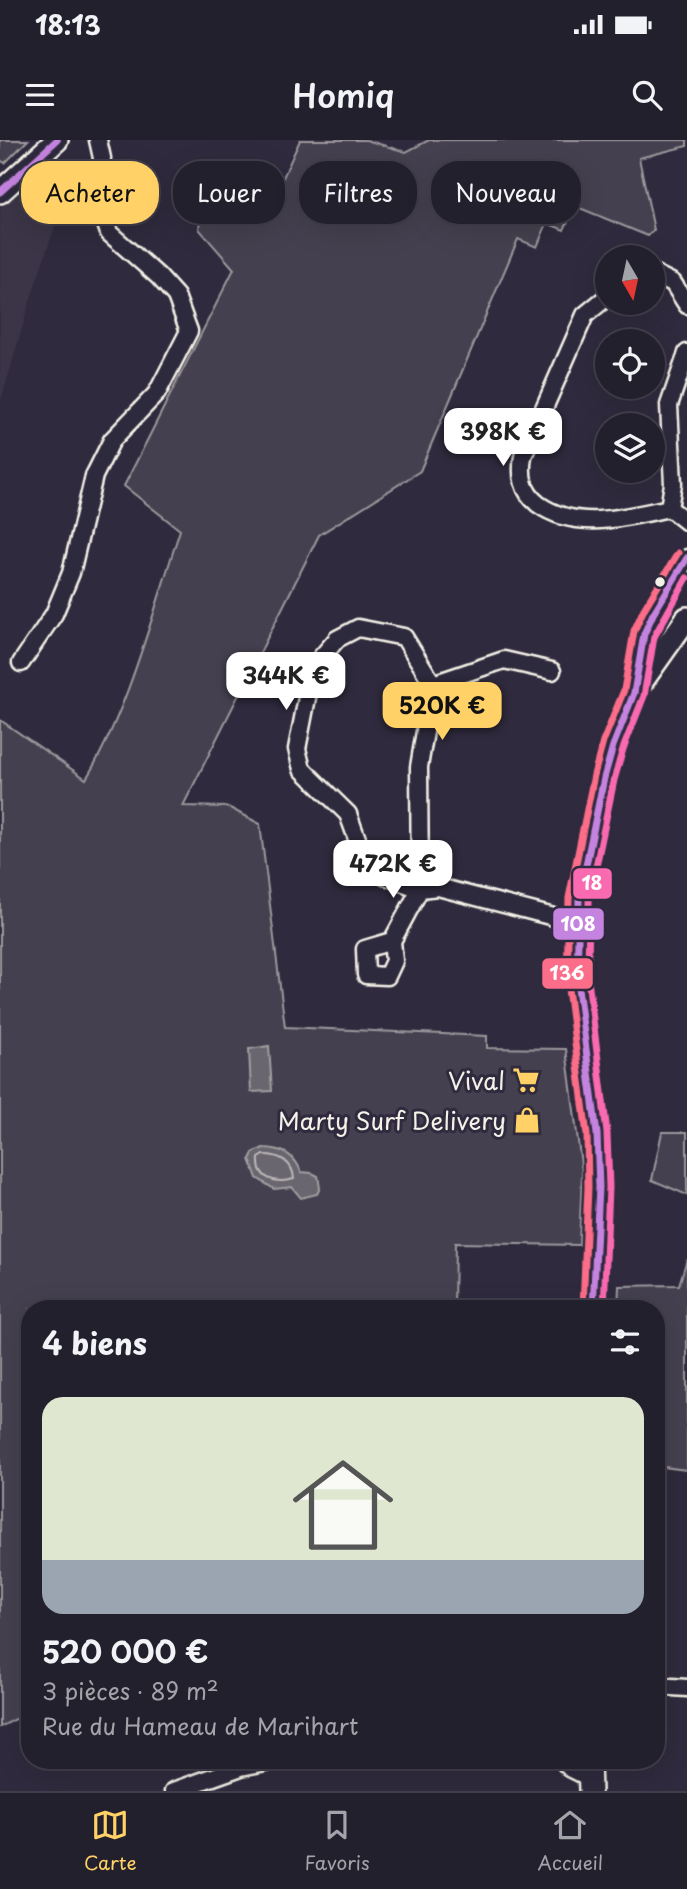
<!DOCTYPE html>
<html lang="fr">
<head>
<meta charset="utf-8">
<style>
	:root { --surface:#23202e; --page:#2f2d3a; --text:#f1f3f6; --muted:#a3a3aa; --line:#403e4a; --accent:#ffd166 }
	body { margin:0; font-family:"Playpen Sans",sans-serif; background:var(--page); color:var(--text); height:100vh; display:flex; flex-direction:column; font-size:26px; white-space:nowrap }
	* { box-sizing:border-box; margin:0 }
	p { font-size:23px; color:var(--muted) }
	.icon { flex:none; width:38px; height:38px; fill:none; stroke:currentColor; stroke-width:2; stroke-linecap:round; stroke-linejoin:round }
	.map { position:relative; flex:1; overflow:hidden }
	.drawer { position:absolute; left:21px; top:1160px; width:644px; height:469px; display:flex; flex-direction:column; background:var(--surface); border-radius:28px; box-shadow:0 7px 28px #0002,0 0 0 2px var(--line) }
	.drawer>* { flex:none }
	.guide { position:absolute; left:21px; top:21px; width:646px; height:63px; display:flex; gap:14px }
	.needle { width:46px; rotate:171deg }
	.fabs { position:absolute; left:595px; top:105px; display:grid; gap:14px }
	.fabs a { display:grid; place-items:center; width:70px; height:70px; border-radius:50%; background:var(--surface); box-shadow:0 7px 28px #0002,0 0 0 2px var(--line); font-size:35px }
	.price { position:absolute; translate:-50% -60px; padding:0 16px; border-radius:14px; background:#fff; color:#222; font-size:23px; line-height:46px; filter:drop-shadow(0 2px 4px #0008) }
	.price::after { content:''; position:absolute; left:50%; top:42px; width:21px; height:16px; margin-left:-10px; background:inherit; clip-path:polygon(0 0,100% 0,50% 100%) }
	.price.selected { background:var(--accent); color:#111 }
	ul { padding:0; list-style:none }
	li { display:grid; align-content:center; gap:14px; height:371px; padding:0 21px }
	li span { display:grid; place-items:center; height:217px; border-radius:21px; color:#555 }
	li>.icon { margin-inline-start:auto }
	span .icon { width:126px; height:126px; fill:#fffc; stroke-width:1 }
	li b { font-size:30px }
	h2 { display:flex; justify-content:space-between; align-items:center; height:84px; padding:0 21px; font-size:30px }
	.tag { padding:0 24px; border-radius:28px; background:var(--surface); box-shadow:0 7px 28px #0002,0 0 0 2px var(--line); font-size:24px; line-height:63px }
	.tag.selected { background:var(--accent); color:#111 }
	.status { display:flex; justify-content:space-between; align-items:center; height:49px; padding:0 35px; background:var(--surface); direction:ltr }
	.status svg { height:19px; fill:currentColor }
	header { display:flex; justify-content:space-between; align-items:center; height:91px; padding:0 21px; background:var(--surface); font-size:32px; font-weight:600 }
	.tabs { display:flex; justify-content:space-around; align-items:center; height:98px; border-top:2px solid var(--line); background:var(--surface); font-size:19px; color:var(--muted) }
	.tabs a { display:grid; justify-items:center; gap:4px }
	.tabs .selected { color:var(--accent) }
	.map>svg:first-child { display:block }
</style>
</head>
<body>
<div class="status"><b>18:13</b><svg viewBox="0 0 49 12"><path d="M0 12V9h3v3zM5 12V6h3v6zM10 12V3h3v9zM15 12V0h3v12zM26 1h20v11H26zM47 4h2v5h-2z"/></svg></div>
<header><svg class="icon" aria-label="menu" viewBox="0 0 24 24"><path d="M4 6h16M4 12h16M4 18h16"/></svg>Homiq<svg class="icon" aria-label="search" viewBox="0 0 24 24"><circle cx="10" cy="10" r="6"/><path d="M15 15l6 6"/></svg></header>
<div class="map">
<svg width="687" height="1651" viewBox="0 0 687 1651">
	<rect width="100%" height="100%" fill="#2f2a3d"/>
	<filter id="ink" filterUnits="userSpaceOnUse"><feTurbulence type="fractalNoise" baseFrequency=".0143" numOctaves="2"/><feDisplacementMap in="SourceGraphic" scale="14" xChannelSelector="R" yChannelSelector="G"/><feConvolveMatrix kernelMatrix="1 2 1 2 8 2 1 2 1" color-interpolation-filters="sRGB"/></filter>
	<g filter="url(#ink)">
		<path fill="#3b3647" d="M 35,37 L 64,59 L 30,161 L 0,264 L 0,68 Z"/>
		<path fill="#454050" stroke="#9c989c" stroke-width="2" d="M 0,0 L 28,0 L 5,23 L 0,20 Z
			M 300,0 L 366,0 L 406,12 L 429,0 L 687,0 L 687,6 L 639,18 L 654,90 L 648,96 L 575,66 L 564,90 L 547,83 L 537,107 L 518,99 L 420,331 L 319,395 L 183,666 L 228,667 L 260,684 L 285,887 L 487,896 L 487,908 L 566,909 L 582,1032 L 579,1105 L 455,1103 L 454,1169 L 30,1169 L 30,1572 L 0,1587 L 0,580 L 86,639 C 129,568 154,469 180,390 L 124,346 L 234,129 L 199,89 L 207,24 L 238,31 L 277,51 Z
			M 662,992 L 687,992 L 687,1055 L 652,1040 Z
			M 687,1119 L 687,1330 L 656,1326 L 656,1169 L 618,1169 L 619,1146 L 679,1145 Z"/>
		<path fill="#6a6670" stroke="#a19ea0" stroke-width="2" d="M 269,906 L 272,951 L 251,952 L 249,909 Z
			M 263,1008 C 281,1008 295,1014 301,1032 L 312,1033 L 318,1036 L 320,1048 L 317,1054 L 301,1058 L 292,1047 L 274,1049 L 257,1038 L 250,1019 L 253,1013 Z"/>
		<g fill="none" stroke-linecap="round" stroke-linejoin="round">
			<path stroke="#bdb9b8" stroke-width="2" d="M 264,1015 C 280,1015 293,1022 294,1039 C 277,1044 257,1040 259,1018 Z"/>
			<g stroke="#f4f1e8" stroke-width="21">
				<path id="minor" d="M 653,133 L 673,143 L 687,165
					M 607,157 L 585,175 L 523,316 C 520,335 522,351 538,364 C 577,392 626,377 669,368 L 687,382
					M 669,368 L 673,344 L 669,265 L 687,213
					M 21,523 L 54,474 L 71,433 L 94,336 L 112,300 L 157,253 L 189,191 L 176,156 L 158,136 L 109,93 L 96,55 L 102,18 L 98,0
					M 433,544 L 404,497 L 358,488 L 337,499 L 313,527 L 297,609 L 302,629 L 348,674 L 364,718 L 380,734 L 420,749 L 419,627 L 433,544 L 504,520 L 552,531
					M 635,547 L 644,494 L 653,474 L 687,418
					M 392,801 L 394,821 L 387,836 L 366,835 L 365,809 L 392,801 L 420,749 L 438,747 L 577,783
					M 656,1546 L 687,1548
					M 562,1620 L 570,1628 L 590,1638
					M 174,1651 L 241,1627 L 275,1620"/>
			</g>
			<g stroke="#f4f1e8" stroke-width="26">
				<path id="major" d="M 0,52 L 57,0
					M 593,1169 L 599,1047 L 597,994 L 577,840 L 579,759 L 604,638 L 613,606 L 634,553 L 687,478
					M 589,1620 L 590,1651"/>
			</g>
			<use href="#minor" stroke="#2f2a3d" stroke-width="16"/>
			<use href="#major" stroke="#2f2a3d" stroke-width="21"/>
			<g stroke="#2f2a3d" stroke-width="12">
				<path id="bus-1" d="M 0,52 L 57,0
					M 593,1169 L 599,1047 L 597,994 L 577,840 L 579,759 L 604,638 L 613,606 L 634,553 L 644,494 L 653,474 L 687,418"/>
			</g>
			<g stroke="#2f2a3d" stroke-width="12">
				<path id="bus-2" d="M 604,1169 L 609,1047 L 607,993 L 588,839 L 589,760 L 614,640 L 623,609 L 644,556 L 654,497 L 687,438"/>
			</g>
			<g stroke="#2f2a3d" stroke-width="12">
				<path id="bus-3" d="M 583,1168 L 588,1047 L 587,995 L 567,841 L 569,758 L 594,635 L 603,602 L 624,550 L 634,491 L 644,469 L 678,413"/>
			</g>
			<use href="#bus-1" stroke="#c483df" stroke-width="7"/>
			<use href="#bus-2" stroke="#f96ab1" stroke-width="7"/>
			<use href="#bus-3" stroke="#fb6d88" stroke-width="7"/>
		</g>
	</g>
	<defs>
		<g id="supermarket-bare" transform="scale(2.1)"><path d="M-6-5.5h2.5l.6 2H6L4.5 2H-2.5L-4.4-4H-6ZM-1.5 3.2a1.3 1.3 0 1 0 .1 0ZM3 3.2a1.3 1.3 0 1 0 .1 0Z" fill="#ffd166" stroke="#2f2a3d" stroke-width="2.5" paint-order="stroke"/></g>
		<g id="shop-bare" transform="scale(2.1)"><path d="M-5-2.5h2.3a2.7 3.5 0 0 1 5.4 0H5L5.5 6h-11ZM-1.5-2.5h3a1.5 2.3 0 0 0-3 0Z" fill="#ffd166" stroke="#2f2a3d" stroke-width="2.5" paint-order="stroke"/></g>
	</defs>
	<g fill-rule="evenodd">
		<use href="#supermarket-bare" x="526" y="940"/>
		<use href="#shop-bare" x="527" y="980"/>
	</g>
	<circle fill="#f4f1e8" stroke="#2f2a3d" stroke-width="2.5" cx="660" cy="442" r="6"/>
	<g text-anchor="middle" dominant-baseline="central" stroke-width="6" stroke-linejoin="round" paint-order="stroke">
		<g font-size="24" fill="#f4f1e8" stroke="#2f2a3d" text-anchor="end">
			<text x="505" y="940">Vival</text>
			<text x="506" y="980">Marty Surf Delivery</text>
		</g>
	</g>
	<g stroke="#2f2a3d" stroke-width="2.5">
		<rect x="572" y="727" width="41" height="33" rx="7" fill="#f96ab1"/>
		<rect x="552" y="767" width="53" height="34" rx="7" fill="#c483df"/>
		<rect x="541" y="817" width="53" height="33" rx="7" fill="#fb6d88"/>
	</g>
	<g font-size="19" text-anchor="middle" font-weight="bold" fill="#fff">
		<text x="592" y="750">18</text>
		<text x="578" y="791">108</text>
		<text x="567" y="840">136</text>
	</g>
</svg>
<div class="fabs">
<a><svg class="needle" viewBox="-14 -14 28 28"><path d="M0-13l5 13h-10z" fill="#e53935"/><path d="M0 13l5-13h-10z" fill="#a3a3aa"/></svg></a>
<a><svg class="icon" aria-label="locate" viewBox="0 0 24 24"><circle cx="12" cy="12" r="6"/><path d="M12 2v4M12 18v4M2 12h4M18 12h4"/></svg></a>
<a><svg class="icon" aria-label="layers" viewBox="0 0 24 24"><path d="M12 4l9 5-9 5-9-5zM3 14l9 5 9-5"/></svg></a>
</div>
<b class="price" style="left:503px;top:328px">398K €</b>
<b class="price" style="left:286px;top:572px">344K €</b>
<b class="price selected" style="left:442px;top:602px">520K €</b>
<b class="price" style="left:393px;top:760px">472K €</b>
<div class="guide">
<a class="tag selected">Acheter</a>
<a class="tag">Louer</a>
<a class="tag">Filtres</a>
<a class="tag">Nouveau</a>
</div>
<section class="drawer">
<h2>4 biens<svg class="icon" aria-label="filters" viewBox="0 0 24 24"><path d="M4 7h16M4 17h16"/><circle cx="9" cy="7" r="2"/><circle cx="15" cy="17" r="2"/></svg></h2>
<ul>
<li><span style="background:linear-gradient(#dfe7d0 75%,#9aa5b1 0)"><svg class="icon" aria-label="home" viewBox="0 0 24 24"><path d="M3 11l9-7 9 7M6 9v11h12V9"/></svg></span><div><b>520 000 €</b><p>3 pièces · 89 m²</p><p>Rue du Hameau de Marihart</p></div></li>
</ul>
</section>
</div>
<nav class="tabs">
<a class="selected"><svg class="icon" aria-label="map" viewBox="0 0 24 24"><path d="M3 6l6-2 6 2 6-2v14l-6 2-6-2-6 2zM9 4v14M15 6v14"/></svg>Carte</a>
<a><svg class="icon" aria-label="saved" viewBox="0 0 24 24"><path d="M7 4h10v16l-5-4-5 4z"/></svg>Favoris</a>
<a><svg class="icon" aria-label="home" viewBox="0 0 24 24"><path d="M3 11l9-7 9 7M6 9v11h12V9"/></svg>Accueil</a>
</nav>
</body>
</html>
